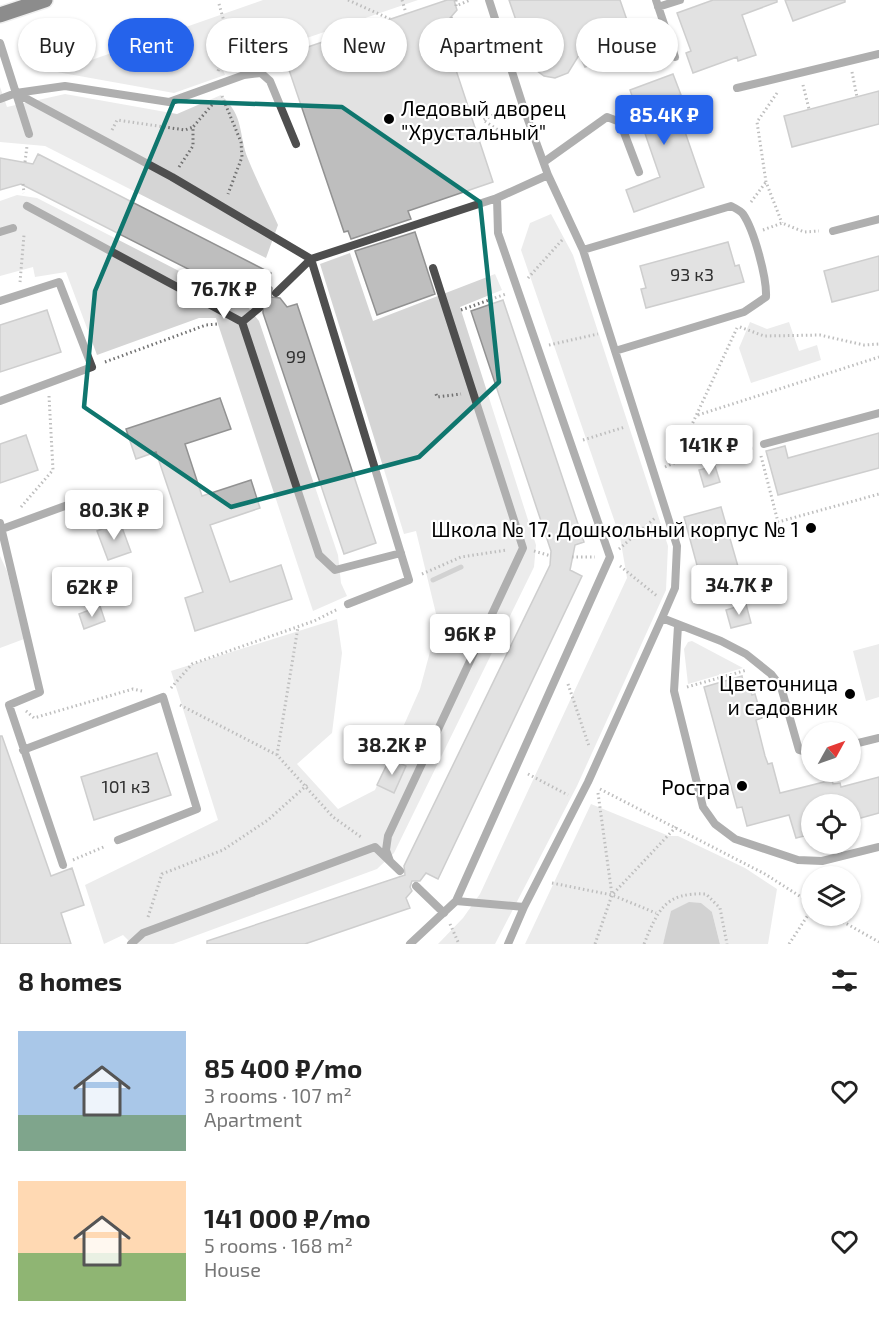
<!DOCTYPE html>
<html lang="en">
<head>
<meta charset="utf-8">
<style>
	:root { --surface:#fff; --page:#f2f2f2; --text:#222; --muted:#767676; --accent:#2563eb }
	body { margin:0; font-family:"Exo 2",sans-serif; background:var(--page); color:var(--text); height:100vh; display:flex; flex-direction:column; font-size:22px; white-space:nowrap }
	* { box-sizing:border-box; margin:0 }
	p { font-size:20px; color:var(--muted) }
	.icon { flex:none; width:33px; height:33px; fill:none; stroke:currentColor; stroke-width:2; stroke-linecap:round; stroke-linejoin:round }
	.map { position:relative; height:944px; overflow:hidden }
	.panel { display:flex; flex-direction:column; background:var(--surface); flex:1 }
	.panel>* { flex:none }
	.guide { position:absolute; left:18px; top:18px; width:843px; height:54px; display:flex; gap:12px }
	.needle { width:39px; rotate:50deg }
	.buttons { position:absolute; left:801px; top:722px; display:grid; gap:12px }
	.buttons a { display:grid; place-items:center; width:60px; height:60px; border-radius:50%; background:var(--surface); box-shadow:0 2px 4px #0004; font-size:30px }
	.price { position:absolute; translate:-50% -51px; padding:0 14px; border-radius:6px; background:#fff; color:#222; font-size:20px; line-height:39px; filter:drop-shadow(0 2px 3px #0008) }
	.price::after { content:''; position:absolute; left:50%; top:36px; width:18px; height:14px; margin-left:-9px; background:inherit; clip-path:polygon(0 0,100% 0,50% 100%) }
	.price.selected { background:var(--accent); color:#fff }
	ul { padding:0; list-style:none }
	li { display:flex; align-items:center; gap:18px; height:150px; padding:0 18px }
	li span { display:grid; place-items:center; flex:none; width:168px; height:120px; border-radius:0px; color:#555 }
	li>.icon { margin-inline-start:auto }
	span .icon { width:72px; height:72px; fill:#fffc; stroke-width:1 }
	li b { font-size:26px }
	h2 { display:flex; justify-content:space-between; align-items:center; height:72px; padding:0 18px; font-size:26px }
	.pill { padding:0 21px; border-radius:27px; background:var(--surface); box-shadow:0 2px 4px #0004; font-size:21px; line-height:54px }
	.pill.selected { background:var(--accent); color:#fff }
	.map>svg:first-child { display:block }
</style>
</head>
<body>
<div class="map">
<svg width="879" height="944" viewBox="0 0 879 944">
	<rect width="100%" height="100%" fill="#fff"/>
	<path fill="#d5d5d5" d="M 263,0 L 418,0 L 222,67 L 225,75 L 174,93 L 57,72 Z
		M 0,87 L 7,107 L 65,94 L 177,114 L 221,95 C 245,117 238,134 248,159 C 257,181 268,203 278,225 L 266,258 L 45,146 L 0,142 Z
		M 17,195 L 37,198 L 247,306 L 259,321 L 338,555 L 341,583 L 347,596 L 313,611 L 216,318 L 199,318 L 97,355 L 66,272 L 35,277 L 33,267 L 0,276 L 0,201 Z
		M 551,214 L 573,255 L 668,546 L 666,590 L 577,786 L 495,944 L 438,944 L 463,918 L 480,894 L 627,578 L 620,537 L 521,250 L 530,223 Z
		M 350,253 L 373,321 L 495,274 L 502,290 L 460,307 L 536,545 L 534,567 L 394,853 L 377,869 L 173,944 L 132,944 L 123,935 L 104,944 L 85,885 L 218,820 L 171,671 L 337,619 L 342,653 L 332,733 L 297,764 L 338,809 L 375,790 L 420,689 L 438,622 L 416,531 L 404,534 L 320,264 Z
		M 750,322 L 767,329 L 789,322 L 799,351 L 817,345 L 821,360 L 751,383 L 739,348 Z
		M 0,556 L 7,571 L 24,639 L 0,648 Z
		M 692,641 L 743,668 L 688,684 L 684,649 L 688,642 Z
		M 879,644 L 879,697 L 866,701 L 853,651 Z
		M 591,804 L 669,836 L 678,836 L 745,868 L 777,889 L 768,944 L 720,944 L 712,912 L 665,937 L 663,944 L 525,944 Z"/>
	<path fill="#9c9c9c" d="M 689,902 L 701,903 L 712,912 L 720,944 L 663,944 L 671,911 Z"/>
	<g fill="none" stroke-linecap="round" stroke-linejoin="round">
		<path stroke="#9c9c9c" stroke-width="5" d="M 433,580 L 461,567"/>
	</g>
	<path fill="#bebebe" stroke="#929292" stroke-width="1.5" d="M 447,0 L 454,0 L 457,10 L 443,26 L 452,34 L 456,48 L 451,55 L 493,182 L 408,211 L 411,219 L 351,239 L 348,231 L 344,232 L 284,55 Z
		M 509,0 L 620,0 L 637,49 L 585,67 L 579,55 L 568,73 L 555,78 L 544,76 L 529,65 L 523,51 L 527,34 L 520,32 Z
		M 713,0 L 777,0 L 777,2 L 742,15 L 756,55 L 738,61 L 737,57 L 693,73 L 686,53 L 691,51 L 677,13 Z
		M 785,0 L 845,0 L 845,2 L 793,21 Z
		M 673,74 L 681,95 L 673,97 L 704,187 L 634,212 L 626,190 L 660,177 L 630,90 Z
		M 879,91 L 879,124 L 792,147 L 784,116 Z
		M 38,154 L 271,273 L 266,282 L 272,288 L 271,297 L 280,298 L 287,307 L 297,304 L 376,543 L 344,554 L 263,313 L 263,304 L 255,303 L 21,184 L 0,190 L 0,158 L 33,164 Z
		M 415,232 L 435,294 L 377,315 L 355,251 Z
		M 728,242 L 735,266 L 739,265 L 744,282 L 646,308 L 641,289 L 646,288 L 640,266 Z
		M 879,256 L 879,290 L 832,302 L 824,271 Z
		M 503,300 L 584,542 L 575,545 L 570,570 L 582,576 L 438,879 L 426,873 L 420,881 L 412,881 L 410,887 L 412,891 L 406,898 L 410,908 L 305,944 L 207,944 L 207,941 L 405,875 L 404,866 L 550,565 L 551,551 L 471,311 Z
		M 47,310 L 61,352 L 0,372 L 0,325 Z
		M 220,398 L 231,429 L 185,444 L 202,496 L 251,480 L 260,508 L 210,525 L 230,582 L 281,565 L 292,599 L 195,631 L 185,598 L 203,592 L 156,452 L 136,459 L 126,429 Z
		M 879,433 L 879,468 L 778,495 L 766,451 L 785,446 L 788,458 Z
		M 26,435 L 38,470 L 0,483 L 0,444 Z
		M 715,466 L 720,482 L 704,487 L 699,470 Z
		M 721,507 L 739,570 L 701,580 L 684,517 Z
		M 120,522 L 131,552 L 108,560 L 97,531 Z
		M 746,604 L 751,623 L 731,628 L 726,610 Z
		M 100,606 L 105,621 L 84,629 L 79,614 Z
		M 742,676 L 744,687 L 749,686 L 752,695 L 755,694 L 762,718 L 756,720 L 765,756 L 768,764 L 772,763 L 780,793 L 832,780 L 833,784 L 840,783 L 841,787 L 879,777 L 879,813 L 850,821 L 850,804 L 812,804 L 812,834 L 796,838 L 789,815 L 747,826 L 742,807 L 737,808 L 704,687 Z
		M 0,736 L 2,736 L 51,876 L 72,868 L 84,905 L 61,913 L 71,944 L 0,944 Z
		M 157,753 L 171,795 L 94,820 L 81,777 Z
		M 390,758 L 406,766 L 394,793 L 377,785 Z"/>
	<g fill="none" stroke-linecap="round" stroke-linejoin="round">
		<g stroke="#dbdbdb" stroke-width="18">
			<path id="primary" d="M 0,15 L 45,0"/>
		</g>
		<path stroke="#707070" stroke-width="3" stroke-dasharray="1.5 3" stroke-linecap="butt" d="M 348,0 L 390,19
			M 402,0 L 406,13
			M 456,0 L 456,6 L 470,0
			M 219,4 L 236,63
			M 451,17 L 466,52 L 477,63
			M 218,71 L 229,42
			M 852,72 L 857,97
			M 803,85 L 809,109
			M 777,93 L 757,122 L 766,182 L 782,223
			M 222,96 L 241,142 L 242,157 L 228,194
			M 493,115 L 483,120 L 501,132 L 496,139
			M 112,130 L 117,120 L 185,130 L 193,127
			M 25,162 L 27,146
			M 179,167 L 193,146 L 193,127 L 217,99
			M 23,184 L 24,193
			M 751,202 L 766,182
			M 763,230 L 782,223 L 804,232 L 819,231
			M 528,278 L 563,239
			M 20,282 L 24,235
			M 461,310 L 506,294
			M 740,327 L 764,336 L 820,335 L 864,345 L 879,344
			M 549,345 L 598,334
			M 105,362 L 206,325 L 218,324
			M 436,394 L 437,397 L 461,394
			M 698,415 L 879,357
			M 583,440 L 625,427
			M 685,440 L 714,457 L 753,448
			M 761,456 L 778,522 L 879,494
			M 665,467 L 674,463 L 737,328
			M 21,507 L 53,470 L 49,396
			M 619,549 L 655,518
			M 534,551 L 551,556
			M 572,557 L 595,557
			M 620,566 L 657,596
			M 422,574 L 461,557 L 507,550
			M 568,684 L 589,746
			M 687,687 L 747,670
			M 171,688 L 192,664 L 314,621 L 338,609
			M 180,705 L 277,755 L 333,817 L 361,837
			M 26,711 L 34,718 L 133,689 L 142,691
			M 277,755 L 298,627
			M 528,774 L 568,795
			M 600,789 L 765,874 L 812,904
			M 598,793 L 612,895
			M 73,860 L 106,846
			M 552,883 L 612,895 L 656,913
			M 831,915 L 879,942
			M 148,917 L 162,874 L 223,850 L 268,820 L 307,785
			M 450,924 L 459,944
			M 595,944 L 612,895 L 676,827
			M 644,944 C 658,910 665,892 706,894 L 720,908 L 727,944
			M 789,944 L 812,909"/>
		<path stroke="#4e4e4e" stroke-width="8" d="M 489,0 L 523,106 L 548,175 L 583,250 L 677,546 L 675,588 L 662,618 L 588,782 L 524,907 L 456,901 L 610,557 L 498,233 L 497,198
			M 656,0 L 675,57
			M 658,7 L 680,0
			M 0,43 L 29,134
			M 737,88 L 879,54
			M 16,93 L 172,177 L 311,259 L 497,198 L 548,175
			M 0,99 L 16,93 L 65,86 L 169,102 L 244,75 L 261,73 L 270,81 L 296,144
			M 544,162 L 607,117 L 620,122 L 639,172
			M 27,206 L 242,322 L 319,555 L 335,570 L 401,553
			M 833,231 L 879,219
			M 0,232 L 13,228
			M 583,250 L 731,206 C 735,208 741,211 743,214 C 754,230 767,278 766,297 L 744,312 L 615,351
			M 276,293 L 311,259 L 409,580 L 348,604
			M 0,301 L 59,282 L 92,367 L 0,401
			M 242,322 L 259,308
			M 764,444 L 879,413
			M 0,523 L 40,692 L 9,705 L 63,865
			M 2,529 L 95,495
			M 662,618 L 721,641 L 746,654 L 771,674 L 781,687 L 799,750 L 812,754
			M 678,626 L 674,691 L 703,807 L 715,824 L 735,839 L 798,860 L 822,861 L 879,847
			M 850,745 L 879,738
			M 23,750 L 163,697 L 197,809 L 118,840
			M 390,861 L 386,850 L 388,836 L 523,548 L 433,268
			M 416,886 L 444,913
			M 131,944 L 143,933 L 375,847 L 400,871
			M 410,944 L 456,901
			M 508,944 L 524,907"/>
		<use href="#primary" stroke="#000" stroke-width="15"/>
	</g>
	<path d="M0 0H879V944H0ZM 174,101 L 342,107 L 480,202 L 499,382 L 419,457 L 231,507 L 84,407 L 95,291 Z" fill="#fff" fill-opacity=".55" fill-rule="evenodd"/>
	<path fill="none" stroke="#0f766e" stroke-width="4.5" stroke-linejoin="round" d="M 174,101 L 342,107 L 480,202 L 499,382 L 419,457 L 231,507 L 84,407 L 95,291 Z"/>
	<g fill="#000" stroke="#fff" stroke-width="2">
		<circle cx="389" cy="119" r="6"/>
		<circle cx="811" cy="528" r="6"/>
		<circle cx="850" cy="694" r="6"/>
		<circle cx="742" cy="786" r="6"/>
	</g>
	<g text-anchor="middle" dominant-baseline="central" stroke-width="4.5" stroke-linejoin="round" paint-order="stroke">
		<g font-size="18" fill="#303030">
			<text x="692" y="274">93 к3</text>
			<text x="296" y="356">99</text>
			<text x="126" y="786">101 к3</text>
		</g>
		<g font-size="21" fill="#000" stroke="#fff" text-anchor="end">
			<text x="401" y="107" text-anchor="start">Ледовый дворец<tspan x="401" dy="24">"Хрустальный"</tspan></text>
			<text x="799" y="528">Школа № 17. Дошкольный корпус № 1</text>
			<text x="838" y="682">Цветочница<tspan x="838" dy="24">и садовник</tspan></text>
			<text x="730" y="786">Ростра</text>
		</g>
	</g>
</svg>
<div class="buttons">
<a><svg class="needle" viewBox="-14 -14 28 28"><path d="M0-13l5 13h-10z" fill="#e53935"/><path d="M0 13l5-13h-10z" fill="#767676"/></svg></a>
<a><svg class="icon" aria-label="locate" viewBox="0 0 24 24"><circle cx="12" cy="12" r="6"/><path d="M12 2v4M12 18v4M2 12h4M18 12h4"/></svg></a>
<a><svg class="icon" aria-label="layers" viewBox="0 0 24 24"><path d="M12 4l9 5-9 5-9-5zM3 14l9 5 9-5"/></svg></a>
</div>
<b class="price selected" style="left:664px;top:146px">85.4K ₽</b>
<b class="price" style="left:224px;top:320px">76.7K ₽</b>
<b class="price" style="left:709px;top:476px">141K ₽</b>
<b class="price" style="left:114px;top:541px">80.3K ₽</b>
<b class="price" style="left:739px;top:616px">34.7K ₽</b>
<b class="price" style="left:92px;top:618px">62K ₽</b>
<b class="price" style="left:470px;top:665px">96K ₽</b>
<b class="price" style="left:392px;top:776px">38.2K ₽</b>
<div class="guide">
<a class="pill">Buy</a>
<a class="pill selected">Rent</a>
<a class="pill">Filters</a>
<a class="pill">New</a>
<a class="pill">Apartment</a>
<a class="pill">House</a>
</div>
</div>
<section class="panel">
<h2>8 homes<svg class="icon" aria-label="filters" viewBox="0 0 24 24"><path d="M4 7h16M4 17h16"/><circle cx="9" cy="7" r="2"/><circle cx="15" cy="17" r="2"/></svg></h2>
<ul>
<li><span style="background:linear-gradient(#a9c7e8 70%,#7fa58c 0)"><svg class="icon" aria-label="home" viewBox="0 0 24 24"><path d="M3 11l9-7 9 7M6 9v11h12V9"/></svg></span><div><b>85 400 ₽/mo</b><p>3 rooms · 107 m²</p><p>Apartment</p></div><svg class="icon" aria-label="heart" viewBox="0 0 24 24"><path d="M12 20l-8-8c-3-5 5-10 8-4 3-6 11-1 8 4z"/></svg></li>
<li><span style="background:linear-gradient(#ffd9b3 60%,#8fb573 0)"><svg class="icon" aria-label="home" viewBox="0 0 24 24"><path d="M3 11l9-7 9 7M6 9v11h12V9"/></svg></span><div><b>141 000 ₽/mo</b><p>5 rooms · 168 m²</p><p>House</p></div><svg class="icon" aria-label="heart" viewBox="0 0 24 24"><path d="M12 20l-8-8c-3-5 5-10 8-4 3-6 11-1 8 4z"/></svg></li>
</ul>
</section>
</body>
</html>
